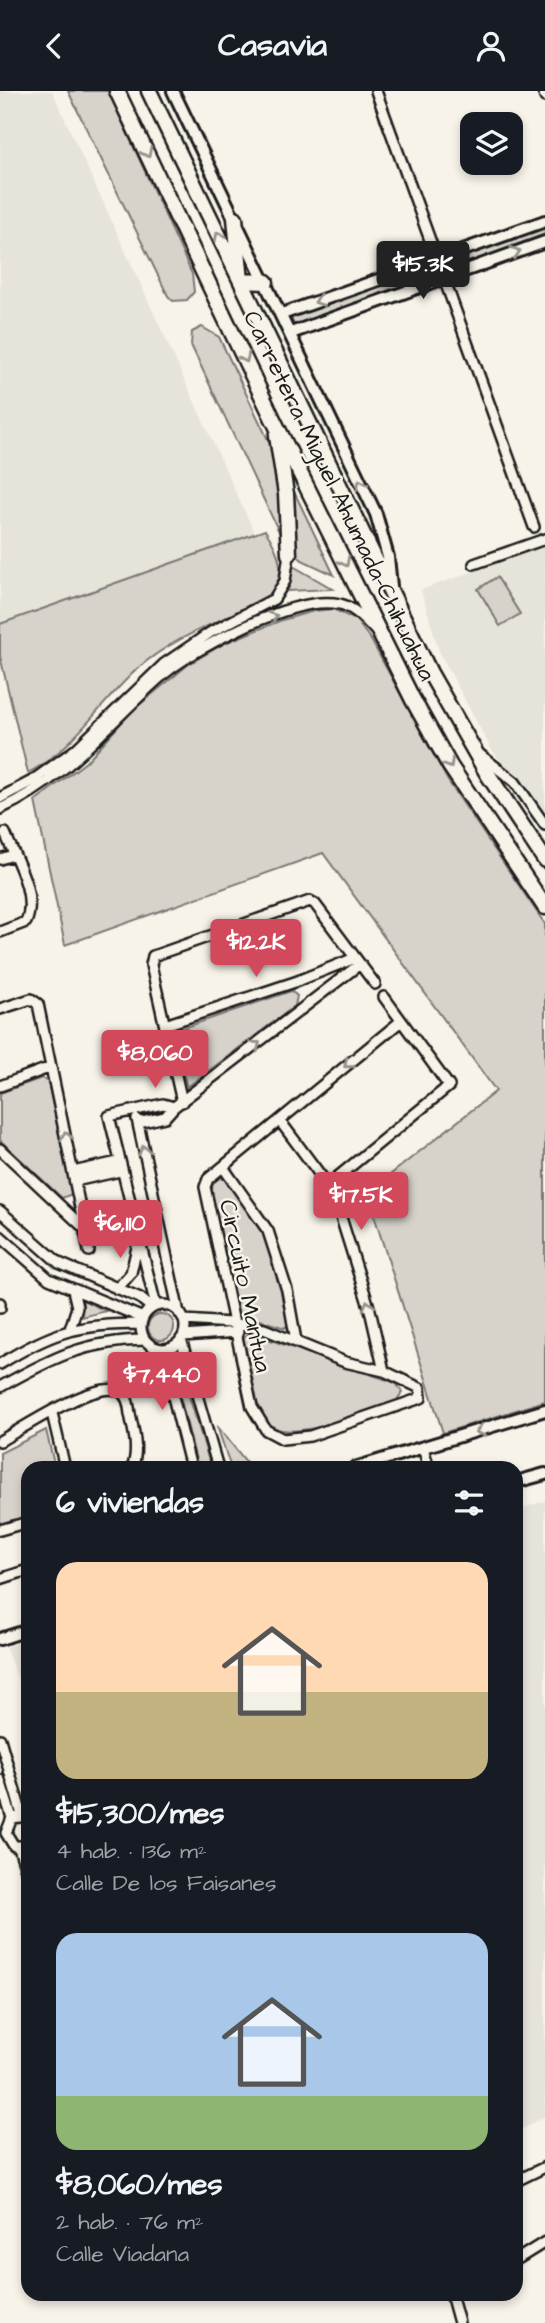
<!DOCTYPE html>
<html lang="es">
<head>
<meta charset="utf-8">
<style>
	:root { --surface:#171b24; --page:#242831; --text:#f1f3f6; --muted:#9ea1a6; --accent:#d1495b }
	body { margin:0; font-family:"Architects Daughter",sans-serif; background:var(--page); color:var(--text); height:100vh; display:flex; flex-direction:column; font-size:26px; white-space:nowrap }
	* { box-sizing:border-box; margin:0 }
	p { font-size:23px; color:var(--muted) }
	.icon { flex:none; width:38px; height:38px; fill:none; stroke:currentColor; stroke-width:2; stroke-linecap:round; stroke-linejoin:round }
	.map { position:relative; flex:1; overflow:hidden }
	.panel { position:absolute; left:21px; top:1370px; width:502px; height:840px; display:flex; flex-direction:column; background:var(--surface); border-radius:21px; box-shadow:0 4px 10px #0003 }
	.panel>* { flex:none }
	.controls { position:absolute; left:460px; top:21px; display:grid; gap:14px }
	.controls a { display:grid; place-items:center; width:63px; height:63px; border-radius:14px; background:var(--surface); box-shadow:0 4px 10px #0003; font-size:35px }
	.price { position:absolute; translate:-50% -60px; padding:0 16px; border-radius:7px; background:var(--accent); color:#fff; font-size:23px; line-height:46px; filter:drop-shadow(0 2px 4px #0008) }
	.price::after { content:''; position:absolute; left:50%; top:42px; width:21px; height:16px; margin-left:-10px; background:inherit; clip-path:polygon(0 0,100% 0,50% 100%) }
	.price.selected { background:#222; color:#fff }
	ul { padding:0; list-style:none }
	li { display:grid; align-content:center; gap:14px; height:371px; padding:0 35px }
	li span { display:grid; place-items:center; height:217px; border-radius:21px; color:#555 }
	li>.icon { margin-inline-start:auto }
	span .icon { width:126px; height:126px; fill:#fffc; stroke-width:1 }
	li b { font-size:30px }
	h2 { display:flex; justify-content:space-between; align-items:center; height:84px; padding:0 35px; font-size:30px }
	header { display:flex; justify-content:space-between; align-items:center; height:91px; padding:0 35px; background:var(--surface); font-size:32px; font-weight:700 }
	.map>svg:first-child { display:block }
</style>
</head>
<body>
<header><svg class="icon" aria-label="back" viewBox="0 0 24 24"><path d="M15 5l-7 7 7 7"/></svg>Casavia<svg class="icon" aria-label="person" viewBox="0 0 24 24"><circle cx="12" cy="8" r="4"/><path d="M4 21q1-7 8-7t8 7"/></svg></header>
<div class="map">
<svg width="545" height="2232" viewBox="0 0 545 2232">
	<rect width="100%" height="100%" fill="#f7f3e8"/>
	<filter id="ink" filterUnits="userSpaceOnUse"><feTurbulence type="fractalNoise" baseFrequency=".0143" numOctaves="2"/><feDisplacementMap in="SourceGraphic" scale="14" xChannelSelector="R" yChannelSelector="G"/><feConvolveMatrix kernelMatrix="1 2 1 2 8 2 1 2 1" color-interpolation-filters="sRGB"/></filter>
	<g filter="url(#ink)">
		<path fill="#e6e3d9" d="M 0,0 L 52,0 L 255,443 L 0,533 Z
			M 545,455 L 545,724 L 491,658 L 439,560 L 421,499 Z
			M 545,1410 L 545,2025 L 516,2042 L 516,1419 Z
			M 28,1549 L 28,1613 L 5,1556 Z"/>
		<path fill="#d7d3cb" stroke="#7a7874" stroke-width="2" d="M 68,0 L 108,0 L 192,183 L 194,201 L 187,209 L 173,210 L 168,205 Z
			M 545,135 L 545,143 L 448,179 L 445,171 Z
			M 427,177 L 430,184 L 294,234 L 291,226 Z
			M 202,236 L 219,246 L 273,359 L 284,440 L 280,443 L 191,254 L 192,241 Z
			M 288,388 L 334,484 L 302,469 L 293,460 Z
			M 265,439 C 280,462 288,483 269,506 C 224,529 176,544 137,578 C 100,612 74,658 28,682 L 0,565 L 0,533 Z
			M 293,475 L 333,498 L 288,500 Z
			M 497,486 L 520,523 L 500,535 L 478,498 Z
			M 333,518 L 356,529 L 371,549 L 448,690 L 545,833 L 545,1310 L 443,1342 L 367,1102 L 496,1000 L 323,762 L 65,854 L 35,710 L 86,671 L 133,619 L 189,573 L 225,552 L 282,529 L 314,520 Z
			M 291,900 L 297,905 L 295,915 L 187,996 L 172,941 Z
			M 42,987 L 48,991 L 72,1103 L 62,1107 L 0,1049 L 0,1002 Z
			M 220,1087 L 228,1089 L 265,1141 L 290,1231 L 285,1237 L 238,1222 L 211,1109 L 213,1091 Z
			M 83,1209 L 106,1220 L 82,1226 Z
			M148 1236a13 13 0 1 1 26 0a13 13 0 1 1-26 0Z
			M 250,1242 L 396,1292 L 402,1301 L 396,1311 C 367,1320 286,1357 264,1330 C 252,1316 248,1265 243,1246 Z
			M 175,1266 L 179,1269 C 188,1306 201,1341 211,1377 L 199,1377 L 197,1373 L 172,1273 Z
			M 217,1335 L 247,1372 L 260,1377 L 231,1377 Z
			M 46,1339 L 55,1377 L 28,1377 L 28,1426 L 0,1433 L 0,1362 Z"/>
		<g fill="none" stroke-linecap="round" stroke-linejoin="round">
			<g stroke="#1c1c1c" stroke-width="14">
				<path id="minor" d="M 376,0 L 534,436
					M 543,0 L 545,6
					M 474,473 L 545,448
					M 478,662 L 515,691 L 545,734
					M 0,707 L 32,690 L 75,659 L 164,573 L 211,541 L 274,508 L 285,490 L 289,463
					M 0,718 C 68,688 109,630 164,583 C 198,555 296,503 340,513 C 355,517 364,528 374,538
					M 0,768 L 13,764
					M 0,841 L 26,831 C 38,804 15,767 5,742
					M 0,918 L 31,908 L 38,913 L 89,1160
					M 165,934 L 295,891 L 355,867
					M 0,995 L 51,976
					M 182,1011 L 151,874 L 153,865 L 310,810 L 315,813 L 375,893
					M 137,1028 L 179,1222
					M 280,1030 L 333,1101 L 370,1219 L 384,1280
					M 138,1032 L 165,1026 L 174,1016 L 360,873
					M 0,1058 L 83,1136
					M 223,1076 L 268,1140 L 287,1199 L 296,1250
					M 73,1081 L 118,1071
					M 75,1090 L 120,1080
					M 329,1093 L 449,995 L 384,906
					M 0,1120 L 59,1172 L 140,1207 L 152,1217
					M 0,1145 L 49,1188 L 143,1227
					M 117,1198 L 131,1182 L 138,1152
					M 0,1212 L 0,1217
					M141 1236a22 22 0 1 1 44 0a22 22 0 1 1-44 0Z
					M 156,1215 L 109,1025 L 163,1013 L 174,1016
					M 184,1229 L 231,1232 L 264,1238 L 345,1271 L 384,1280 L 420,1297 L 421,1307 L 310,1345 L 283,1348 L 266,1339 L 252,1316 L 205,1096 L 208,1088 L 401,930
					M 70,1238 L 77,1216 L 73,1199
					M 183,1245 L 238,1241
					M 181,1248 L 218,1377
					M 161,1258 L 191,1377
					M 0,1273 C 53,1240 79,1233 141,1233
					M 0,1296 C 52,1267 84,1250 145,1249
					M 52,1322 L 65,1377
					M 0,1350 C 23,1337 95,1289 119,1300 C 128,1304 129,1315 130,1323 C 134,1341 139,1360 132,1377
					M 423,1357 L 429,1377
					M 0,1439 L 28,1431
					M 0,1488 L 28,1479
					M 0,1648 L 22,1724
					M 0,1689 L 12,1727
					M 28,1725 L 12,1727 L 6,1742 L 14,1755 L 28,1755
					M 19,1757 L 28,1785
					M 516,2090 L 545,2076
					M 516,2169 L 545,2151
					M 451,2203 L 459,2232"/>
			</g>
			<g stroke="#1c1c1c" stroke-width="16">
				<path id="tertiary" d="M 173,0 L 376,423 L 388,466 L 391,495
					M 282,223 L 545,130
					M 291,242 L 545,151
					M 355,1377 L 545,1319
					M 516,1391 L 545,1383
					M 0,1548 L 28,1539"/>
			</g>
			<g stroke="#1c1c1c" stroke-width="19">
				<path id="primary" d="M 117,0 L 274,330 L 413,609 L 450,675 L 545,816
					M 149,0 L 430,582 L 487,682 L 545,769
					M 235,127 L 241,190 L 266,191
					M 277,345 L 286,403 L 289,463"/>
			</g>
			<use href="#minor" stroke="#f7f3e8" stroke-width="9"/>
			<use href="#tertiary" stroke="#f7f3e8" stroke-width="10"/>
			<use href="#primary" stroke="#f7f3e8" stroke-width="14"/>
		</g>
		<defs><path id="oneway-chevron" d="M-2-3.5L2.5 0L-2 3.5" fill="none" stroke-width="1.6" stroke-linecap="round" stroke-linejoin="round" transform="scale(1.75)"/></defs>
		<g stroke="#94928c">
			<use href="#oneway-chevron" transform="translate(147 62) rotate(64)"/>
			<use href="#oneway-chevron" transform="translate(219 145) rotate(-116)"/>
			<use href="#oneway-chevron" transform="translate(516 161) rotate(-19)"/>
			<use href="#oneway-chevron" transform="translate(319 210) rotate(160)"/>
			<use href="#oneway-chevron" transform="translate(245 267) rotate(65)"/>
			<use href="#oneway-chevron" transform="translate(361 393) rotate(-115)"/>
			<use href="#oneway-chevron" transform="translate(345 471) rotate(63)"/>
			<use href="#oneway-chevron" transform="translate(273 526) rotate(-19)"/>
			<use href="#oneway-chevron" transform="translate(449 673) rotate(59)"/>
			<use href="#oneway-chevron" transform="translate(256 954) rotate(-38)"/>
			<use href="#oneway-chevron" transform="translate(348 973) rotate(141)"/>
			<use href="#oneway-chevron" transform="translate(66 1045) rotate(-102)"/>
			<use href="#oneway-chevron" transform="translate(144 1059) rotate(-103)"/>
			<use href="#oneway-chevron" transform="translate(368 1214) rotate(-106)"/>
			<use href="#oneway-chevron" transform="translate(480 1340) rotate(163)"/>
		</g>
	</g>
	<g text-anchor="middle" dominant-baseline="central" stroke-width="5" stroke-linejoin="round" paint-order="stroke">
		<g font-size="24" fill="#1c1c1c" stroke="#f7f3e8">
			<text transform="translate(339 405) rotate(64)">Carretera Miguel Ahumada-Chihuahua</text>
			<text transform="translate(245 1195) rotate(78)">Circuito Mantua</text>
		</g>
	</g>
</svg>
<div class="controls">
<a><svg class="icon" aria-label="layers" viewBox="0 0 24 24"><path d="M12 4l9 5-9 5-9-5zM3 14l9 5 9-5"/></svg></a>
</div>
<b class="price selected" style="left:423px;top:210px">$15.3K</b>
<b class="price" style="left:256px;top:888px">$12.2K</b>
<b class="price" style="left:155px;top:999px">$8,060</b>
<b class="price" style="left:361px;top:1141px">$17.5K</b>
<b class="price" style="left:120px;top:1169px">$6,110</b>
<b class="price" style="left:162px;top:1321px">$7,440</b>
<section class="panel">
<h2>6 viviendas<svg class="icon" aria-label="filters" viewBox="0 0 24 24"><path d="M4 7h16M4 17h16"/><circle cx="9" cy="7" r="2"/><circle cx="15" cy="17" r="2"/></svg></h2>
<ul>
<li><span style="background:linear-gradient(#ffd9b3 60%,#c2b280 0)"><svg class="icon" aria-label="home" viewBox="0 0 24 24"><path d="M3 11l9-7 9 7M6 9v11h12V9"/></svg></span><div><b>$15,300/mes</b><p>4 hab. · 136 m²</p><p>Calle De los Faisanes</p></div></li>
<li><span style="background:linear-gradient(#a9c7e8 75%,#8fb573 0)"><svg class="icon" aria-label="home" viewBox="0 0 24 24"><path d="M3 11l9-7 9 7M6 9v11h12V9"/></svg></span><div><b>$8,060/mes</b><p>2 hab. · 76 m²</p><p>Calle Viadana</p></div></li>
</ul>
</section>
</div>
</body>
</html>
